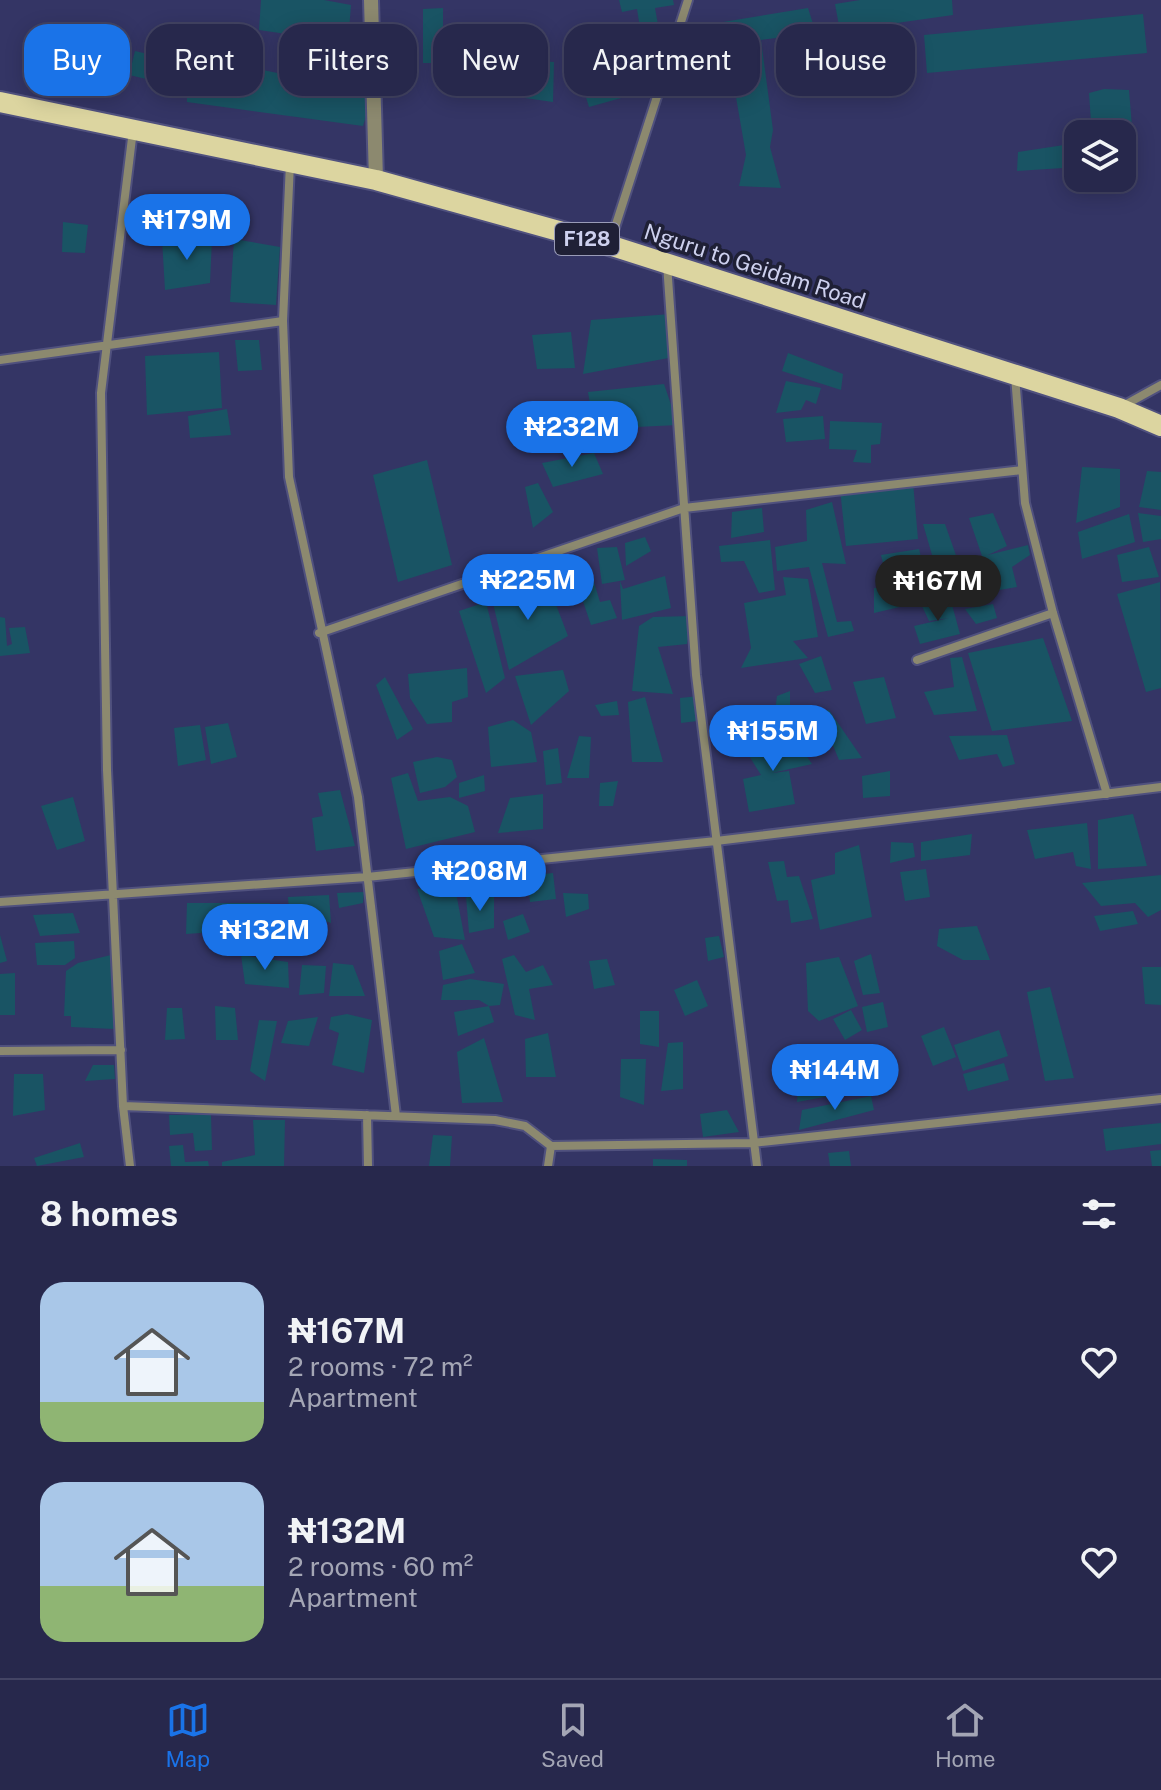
<!DOCTYPE html>
<html lang="en">
<head>
<meta charset="utf-8">
<style>
	:root { --surface:#27284c; --page:#2f3053; --text:#f1f3f6; --muted:#a4a6b5; --line:#434464; --accent:#1a73e8 }
	body { margin:0; font-family:"Public Sans",sans-serif; background:var(--page); color:var(--text); height:100vh; display:flex; flex-direction:column; font-size:30px; white-space:nowrap }
	* { box-sizing:border-box; margin:0 }
	p { font-size:26px; color:var(--muted) }
	.icon { flex:none; width:44px; height:44px; fill:none; stroke:currentColor; stroke-width:2; stroke-linecap:round; stroke-linejoin:round }
	.map { position:relative; height:1166px; overflow:hidden }
	.drawer { display:flex; flex-direction:column; background:var(--surface); flex:1 }
	.drawer>* { flex:none }
	.top-card { position:absolute; left:24px; top:24px; width:1114px; height:72px; display:flex; gap:16px }
	.controls { position:absolute; left:1064px; top:120px; display:grid; gap:16px }
	.controls a { display:grid; place-items:center; width:72px; height:72px; border-radius:16px; background:var(--surface); box-shadow:0 4px 20px #0003,0 0 0 2px var(--line); font-size:40px }
	.price { position:absolute; translate:-50% -68px; padding:0 18px; border-radius:28px; background:var(--accent); color:#fff; font-size:26px; line-height:52px; filter:drop-shadow(0 2px 4px #0008) }
	.price::after { content:''; position:absolute; left:50%; top:48px; width:24px; height:18px; margin-left:-12px; background:inherit; clip-path:polygon(0 0,100% 0,50% 100%) }
	.price.on { background:#222; color:#fff }
	ul { padding:0; list-style:none }
	li { display:flex; align-items:center; gap:24px; height:200px; padding:0 40px }
	li span { display:grid; place-items:center; flex:none; width:224px; height:160px; border-radius:24px; color:#555 }
	li>.icon { margin-inline-start:auto }
	span .icon { width:96px; height:96px; fill:#fffc; stroke-width:1 }
	li b { font-size:34px }
	h2 { display:flex; justify-content:space-between; align-items:center; height:96px; padding:0 40px; font-size:34px }
	.pill { padding:0 28px; border-radius:24px; background:var(--surface); box-shadow:0 4px 20px #0003,0 0 0 2px var(--line); font-size:28px; line-height:72px }
	.pill.on { background:var(--accent); color:#fff }
	.tab-bar { display:flex; justify-content:space-around; align-items:center; height:112px; border-top:2px solid var(--line); background:var(--surface); font-size:22px; color:var(--muted) }
	.tab-bar a { display:grid; justify-items:center; gap:4px }
	.tab-bar .on { color:var(--accent) }
	.map>svg:first-child { display:block }
</style>
</head>
<body>
<div class="map">
<svg width="1161" height="1166" viewBox="0 0 1161 1166">
	<rect width="100%" height="100%" fill="#343565"/>
	<path fill="#195464" d="M 261,0 L 324,0 L 351,5 L 348,43 L 259,30 Z
		M 619,0 L 673,0 L 674,5 L 655,8 L 658,25 L 640,28 L 637,9 L 622,12 Z
		M 860,0 L 952,0 L 953,15 L 840,31 L 835,4 Z
		M 443,8 L 443,63 L 423,63 L 423,9 Z
		M 808,8 L 816,33 L 761,40 L 773,130 L 770,147 L 781,188 L 739,186 L 746,155 L 723,22 Z
		M 1143,14 L 1147,53 L 927,73 L 924,35 Z
		M 59,25 L 77,27 L 74,60 L 55,55 Z
		M 112,45 L 131,49 L 129,59 L 110,55 Z
		M 135,51 L 173,60 L 168,84 L 129,75 Z
		M 257,51 L 263,70 L 373,93 L 363,126 L 187,102 L 187,60 L 233,77 L 233,52 Z
		M 521,60 L 554,62 L 553,102 L 525,98 Z
		M 89,63 L 108,65 L 106,79 L 89,77 Z
		M 618,70 L 632,95 L 589,107 L 581,81 Z
		M 1104,89 L 1129,90 L 1135,163 L 1122,164 L 1122,134 L 1078,134 L 1078,167 L 1017,171 L 1018,152 L 1064,145 L 1064,130 L 1091,122 L 1089,93 Z
		M 63,222 L 88,225 L 85,253 L 62,252 Z
		M 162,239 L 212,239 L 210,283 L 165,290 Z
		M 234,239 L 280,247 L 276,305 L 230,302 Z
		M 671,314 L 674,357 L 583,374 L 591,320 Z
		M 571,332 L 575,368 L 537,369 L 532,335 Z
		M 235,340 L 259,340 L 262,370 L 238,371 Z
		M 219,352 L 222,408 L 147,415 L 145,356 Z
		M 788,353 L 843,374 L 841,390 L 782,371 Z
		M 786,381 L 821,388 L 816,404 L 806,400 L 801,410 L 776,413 Z
		M 664,384 L 678,425 L 594,429 L 588,392 Z
		M 227,409 L 231,435 L 190,438 L 188,416 Z
		M 823,416 L 825,439 L 786,442 L 783,419 Z
		M 830,421 L 882,423 L 880,444 L 871,445 L 871,463 L 853,462 L 857,450 L 829,449 Z
		M 594,453 L 603,474 L 553,487 L 542,463 Z
		M 427,460 L 452,565 L 398,582 L 373,475 Z
		M 1082,467 L 1120,469 L 1120,507 L 1076,523 Z
		M 1147,471 L 1161,472 L 1161,510 L 1139,507 Z
		M 913,482 L 918,539 L 846,546 L 840,489 Z
		M 538,483 L 553,512 L 533,528 L 525,487 Z
		M 832,502 L 846,564 L 822,563 L 837,622 L 851,621 L 854,631 L 828,637 L 809,567 L 777,571 L 775,547 L 807,541 L 806,510 Z
		M 762,508 L 764,532 L 731,538 L 732,512 Z
		M 993,513 L 1007,546 L 988,555 L 1028,545 L 1030,555 L 1012,567 L 1017,587 L 958,597 L 953,563 L 982,556 L 969,518 Z
		M 1138,513 L 1161,516 L 1161,539 L 1143,542 Z
		M 1129,514 L 1135,542 L 1082,559 L 1078,532 Z
		M 923,524 L 945,524 L 958,561 L 937,572 Z
		M 645,537 L 651,551 L 626,566 L 625,543 Z
		M 770,540 L 775,590 L 759,593 L 744,561 L 721,562 L 719,546 Z
		M 617,547 L 625,580 L 602,584 L 597,548 Z
		M 1149,547 L 1159,577 L 1122,582 L 1117,555 Z
		M 919,549 L 927,580 L 888,584 L 881,555 Z
		M 570,563 L 589,566 L 600,602 L 610,600 L 617,618 L 591,625 Z
		M 665,576 L 671,608 L 622,620 L 620,581 L 623,589 Z
		M 783,577 L 808,579 L 818,637 L 793,641 L 808,658 L 741,668 L 751,648 L 744,603 L 786,595 Z
		M 547,581 L 568,636 L 509,670 L 491,595 Z
		M 1160,582 L 1161,688 L 1146,692 L 1117,594 Z
		M 926,586 L 930,600 L 874,613 L 874,588 Z
		M 951,601 L 960,634 L 920,644 L 914,626 L 949,618 L 929,621 L 922,606 Z
		M 486,602 L 505,678 L 486,693 L 459,611 Z
		M 993,604 L 997,618 L 976,624 L 965,609 Z
		M 692,616 L 687,644 L 658,647 L 673,694 L 632,691 L 639,626 L 653,617 Z
		M 0,617 L 5,618 L 7,646 L 12,644 L 9,628 L 25,627 L 30,653 L 0,656 Z
		M 1043,638 L 1072,721 L 992,731 L 968,653 Z
		M 821,656 L 832,690 L 815,693 L 799,664 Z
		M 962,657 L 977,711 L 934,715 L 924,692 L 954,687 L 950,658 Z
		M 467,668 L 468,697 L 452,702 L 452,722 L 427,724 L 410,698 L 408,674 Z
		M 563,670 L 569,691 L 531,725 L 515,676 Z
		M 385,677 L 413,729 L 397,740 L 376,685 Z
		M 884,677 L 896,718 L 866,724 L 853,682 Z
		M 790,691 L 790,711 L 775,711 L 777,696 Z
		M 699,696 L 697,721 L 681,723 L 680,698 Z
		M 645,697 L 663,762 L 632,762 L 628,702 Z
		M 617,701 L 619,715 L 601,716 L 595,705 Z
		M 829,710 L 862,758 L 839,760 L 827,731 L 795,739 L 795,718 Z
		M 513,720 L 531,732 L 537,762 L 491,767 L 488,727 Z
		M 228,723 L 237,757 L 211,764 L 205,727 Z
		M 200,725 L 206,760 L 178,766 L 174,728 Z
		M 1007,735 L 1015,764 L 1003,767 L 997,754 L 959,760 L 949,736 Z
		M 579,736 L 591,737 L 589,778 L 567,778 Z
		M 795,739 L 812,764 L 772,773 L 789,771 L 795,804 L 749,812 L 743,779 L 761,775 L 741,743 Z
		M 558,748 L 562,783 L 546,785 L 543,751 Z
		M 437,757 L 452,760 L 457,777 L 445,787 L 420,793 L 413,762 Z
		M 890,771 L 890,796 L 863,798 L 862,776 Z
		M 408,773 L 418,801 L 450,797 L 468,806 L 475,832 L 406,849 L 391,778 Z
		M 484,775 L 485,791 L 459,798 L 459,783 Z
		M 618,781 L 613,806 L 599,806 L 600,783 Z
		M 340,790 L 355,846 L 316,851 L 312,818 L 323,816 L 318,793 Z
		M 543,794 L 543,829 L 498,833 L 510,798 Z
		M 73,797 L 85,841 L 57,850 L 41,806 Z
		M 1133,814 L 1147,866 L 1098,869 L 1098,820 Z
		M 1087,823 L 1091,869 L 1076,866 L 1073,852 L 1035,859 L 1027,830 Z
		M 972,834 L 970,855 L 921,861 L 921,842 Z
		M 891,842 L 913,843 L 915,857 L 890,863 Z
		M 859,845 L 872,917 L 820,930 L 811,880 L 835,874 L 835,853 Z
		M 784,861 L 787,877 L 799,876 L 813,919 L 791,923 L 788,900 L 777,901 L 768,862 Z
		M 926,869 L 930,897 L 905,901 L 900,872 Z
		M 553,873 L 556,899 L 530,902 L 527,876 Z
		M 1161,875 L 1161,910 L 1148,917 L 1135,903 L 1101,906 L 1082,883 Z
		M 454,882 L 465,940 L 434,937 L 417,889 Z
		M 364,892 L 363,903 L 339,908 L 337,893 Z
		M 563,893 L 588,894 L 589,909 L 566,917 Z
		M 329,895 L 331,923 L 319,919 L 315,908 L 289,911 L 288,897 Z
		M 466,896 L 494,896 L 494,928 L 469,933 Z
		M 187,903 L 270,903 L 269,928 L 186,934 Z
		M 1133,911 L 1138,924 L 1100,931 L 1094,916 Z
		M 73,913 L 80,933 L 40,936 L 33,915 Z
		M 523,914 L 530,932 L 508,940 L 503,921 Z
		M 292,926 L 292,953 L 266,953 L 266,936 L 278,936 L 281,927 Z
		M 977,926 L 990,960 L 963,960 L 937,946 L 939,929 Z
		M 0,935 L 7,961 L 0,963 Z
		M 719,936 L 724,957 L 708,961 L 705,938 Z
		M 74,941 L 75,958 L 65,965 L 37,965 L 35,943 Z
		M 462,944 L 475,973 L 443,980 L 439,951 Z
		M 871,954 L 880,993 L 863,995 L 854,961 Z
		M 111,955 L 114,1029 L 71,1027 L 71,1016 L 64,1016 L 66,971 L 78,963 Z
		M 241,955 L 288,962 L 289,988 L 245,984 Z
		M 514,955 L 526,972 L 543,965 L 553,985 L 529,989 L 535,1020 L 515,1015 L 502,959 Z
		M 839,957 L 858,1006 L 819,1021 L 808,1011 L 806,963 Z
		M 607,959 L 615,985 L 594,989 L 589,961 Z
		M 333,963 L 353,965 L 365,996 L 329,996 Z
		M 302,965 L 326,966 L 324,993 L 299,995 Z
		M 1142,967 L 1161,967 L 1161,1005 L 1145,1004 Z
		M 15,973 L 15,1015 L 0,1015 L 0,974 Z
		M 470,979 L 504,984 L 500,1005 L 489,1006 L 479,1000 L 441,1000 L 443,985 Z
		M 697,980 L 708,1006 L 685,1016 L 674,990 Z
		M 1050,987 L 1074,1078 L 1045,1081 L 1027,992 Z
		M 883,1002 L 888,1027 L 867,1032 L 862,1007 Z
		M 215,1006 L 235,1008 L 238,1040 L 216,1040 Z
		M 489,1006 L 494,1022 L 458,1036 L 454,1012 Z
		M 167,1008 L 182,1008 L 185,1039 L 165,1040 Z
		M 851,1010 L 862,1030 L 845,1040 L 833,1019 Z
		M 640,1011 L 659,1011 L 659,1047 L 640,1044 Z
		M 347,1014 L 372,1020 L 364,1073 L 332,1065 L 339,1033 L 329,1029 L 331,1017 Z
		M 318,1017 L 309,1046 L 281,1043 L 288,1021 Z
		M 259,1020 L 277,1021 L 265,1081 L 250,1071 Z
		M 944,1027 L 956,1057 L 933,1066 L 921,1036 Z
		M 999,1030 L 1008,1056 L 963,1071 L 954,1045 Z
		M 548,1033 L 556,1077 L 526,1077 L 525,1039 Z
		M 484,1038 L 503,1102 L 462,1103 L 457,1052 Z
		M 683,1042 L 683,1089 L 661,1091 L 668,1043 Z
		M 855,1044 L 859,1066 L 828,1072 L 823,1050 Z
		M 621,1059 L 646,1059 L 644,1105 L 620,1097 Z
		M 1004,1063 L 1009,1080 L 968,1091 L 963,1074 Z
		M 93,1065 L 114,1065 L 115,1079 L 85,1081 Z
		M 880,1068 L 879,1087 L 797,1102 L 798,1085 Z
		M 14,1074 L 43,1074 L 45,1110 L 13,1116 Z
		M 871,1096 L 874,1110 L 799,1130 L 802,1110 Z
		M 727,1110 L 739,1132 L 703,1137 L 700,1114 Z
		M 169,1115 L 211,1115 L 212,1150 L 195,1151 L 193,1133 L 170,1135 Z
		M 253,1120 L 285,1120 L 284,1166 L 222,1166 L 222,1162 L 255,1155 Z
		M 1161,1123 L 1161,1144 L 1106,1151 L 1103,1129 Z
		M 433,1135 L 452,1136 L 450,1166 L 429,1166 Z
		M 80,1143 L 84,1157 L 37,1166 L 34,1158 Z
		M 183,1145 L 185,1162 L 208,1161 L 209,1166 L 171,1166 L 169,1146 Z
		M 1161,1150 L 1161,1166 L 1152,1166 L 1150,1151 Z
		M 849,1151 L 851,1166 L 830,1166 L 828,1153 Z
		M 653,1159 L 687,1160 L 687,1166 L 653,1166 Z"/>
	<g fill="none" stroke-linecap="round" stroke-linejoin="round">
		<g stroke="#50517e" stroke-width="12">
			<path id="minor" d="M 290,163 L 283,321 L 289,477 L 358,797 L 396,1116
				M 610,243 L 688,0
				M 667,264 L 696,675 L 757,1166
				M 0,360 L 283,321
				M 1015,376 L 1025,503 L 1053,613 L 1107,794
				M 1123,406 L 1161,385
				M 319,633 L 684,508 L 1022,470
				M 917,660 L 1053,613
				M 0,902 L 367,877 L 716,841 L 1161,787
				M 0,1051 L 121,1050
				M 123,1106 L 495,1120 L 525,1126 L 551,1146 L 752,1143 L 1161,1099
				M 367,1115 L 368,1166
				M 130,1166 L 123,1106 L 107,770 L 101,393 L 133,130
				M 548,1166 L 551,1146"/>
		</g>
		<g stroke="#50517e" stroke-width="18">
			<path id="tertiary" d="M 371,0 L 376,180"/>
		</g>
		<g stroke="#50517e" stroke-width="24">
			<path id="primary" d="M 0,102 L 376,180 L 609,245 L 1119,408 L 1161,426"/>
		</g>
		<use href="#minor" stroke="#8c896f" stroke-width="8"/>
		<use href="#tertiary" stroke="#8c896f" stroke-width="14"/>
		<use href="#primary" stroke="#dcd5a0" stroke-width="20"/>
	</g>
	<g text-anchor="middle" dominant-baseline="central" stroke-width="7" stroke-linejoin="round" paint-order="stroke">
		<rect fill="#1f2036" stroke="#999bb7" stroke-width="2" x="555" y="223" width="64" height="32" rx="6"/>
		<g font-size="20" font-weight="bold" fill="#cdd0ee">
			<text x="587" y="239">F128</text>
		</g>
		<g font-size="22" fill="#cdd0ee" stroke="#1f2036">
			<text transform="translate(755 266) rotate(18)">Nguru to Geidam Road</text>
		</g>
	</g>
</svg>
<div class="controls">
<a><svg class="icon" aria-label="layers" viewBox="0 0 24 24"><path d="M12 4l9 5-9 5-9-5zM3 14l9 5 9-5"/></svg></a>
</div>
<b class="price" style="left:187px;top:262px">₦179M</b>
<b class="price" style="left:572px;top:469px">₦232M</b>
<b class="price" style="left:528px;top:622px">₦225M</b>
<b class="price on" style="left:938px;top:623px">₦167M</b>
<b class="price" style="left:773px;top:773px">₦155M</b>
<b class="price" style="left:480px;top:913px">₦208M</b>
<b class="price" style="left:265px;top:972px">₦132M</b>
<b class="price" style="left:835px;top:1112px">₦144M</b>
<div class="top-card">
<a class="pill on">Buy</a>
<a class="pill">Rent</a>
<a class="pill">Filters</a>
<a class="pill">New</a>
<a class="pill">Apartment</a>
<a class="pill">House</a>
</div>
</div>
<section class="drawer">
<h2>8 homes<svg class="icon" aria-label="filters" viewBox="0 0 24 24"><path d="M4 7h16M4 17h16"/><circle cx="9" cy="7" r="2"/><circle cx="15" cy="17" r="2"/></svg></h2>
<ul>
<li><span style="background:linear-gradient(#a9c7e8 75%,#8fb573 0)"><svg class="icon" aria-label="home" viewBox="0 0 24 24"><path d="M3 11l9-7 9 7M6 9v11h12V9"/></svg></span><div><b>₦167M</b><p>2 rooms · 72 m²</p><p>Apartment</p></div><svg class="icon" aria-label="heart" viewBox="0 0 24 24"><path d="M12 20l-8-8c-3-5 5-10 8-4 3-6 11-1 8 4z"/></svg></li>
<li><span style="background:linear-gradient(#a9c7e8 65%,#8fb573 0)"><svg class="icon" aria-label="home" viewBox="0 0 24 24"><path d="M3 11l9-7 9 7M6 9v11h12V9"/></svg></span><div><b>₦132M</b><p>2 rooms · 60 m²</p><p>Apartment</p></div><svg class="icon" aria-label="heart" viewBox="0 0 24 24"><path d="M12 20l-8-8c-3-5 5-10 8-4 3-6 11-1 8 4z"/></svg></li>
</ul>
</section>
<nav class="tab-bar">
<a class="on"><svg class="icon" aria-label="map" viewBox="0 0 24 24"><path d="M3 6l6-2 6 2 6-2v14l-6 2-6-2-6 2zM9 4v14M15 6v14"/></svg>Map</a>
<a><svg class="icon" aria-label="saved" viewBox="0 0 24 24"><path d="M7 4h10v16l-5-4-5 4z"/></svg>Saved</a>
<a><svg class="icon" aria-label="home" viewBox="0 0 24 24"><path d="M3 11l9-7 9 7M6 9v11h12V9"/></svg>Home</a>
</nav>
</body>
</html>
